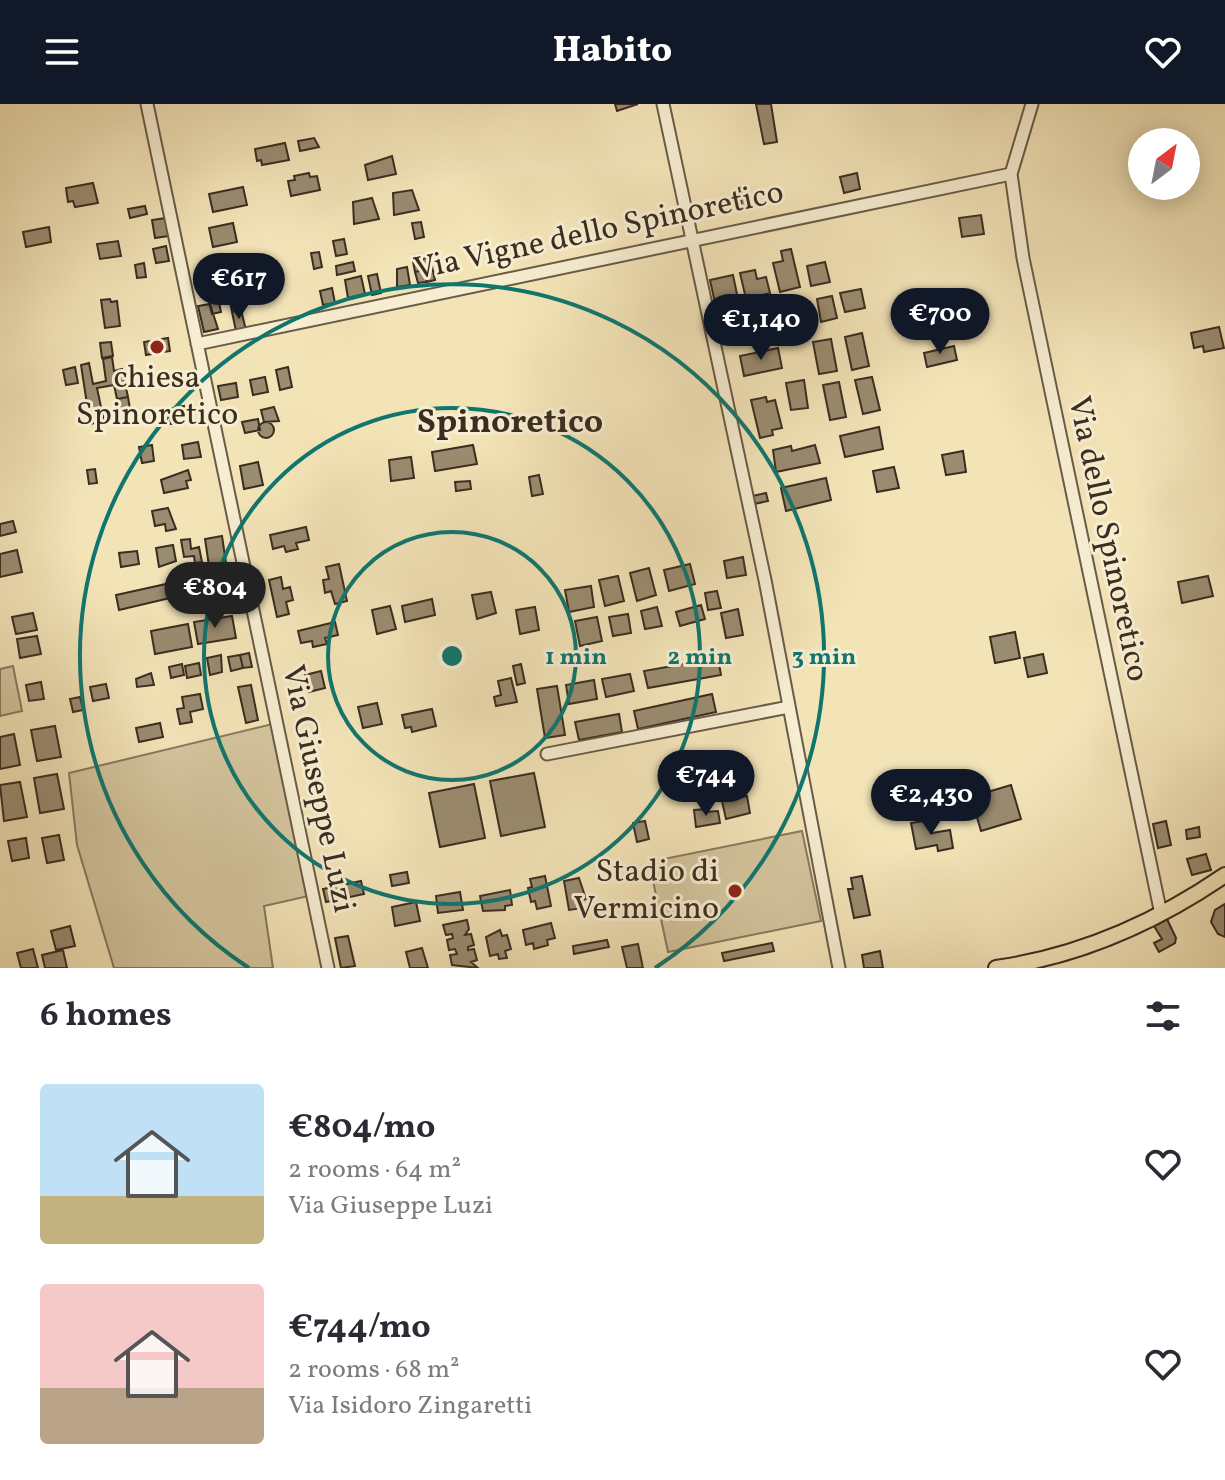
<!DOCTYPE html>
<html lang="en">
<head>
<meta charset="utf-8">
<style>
	:root { --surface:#fff; --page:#f7f7f7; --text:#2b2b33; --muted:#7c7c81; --accent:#111827 }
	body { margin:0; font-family:Vollkorn,serif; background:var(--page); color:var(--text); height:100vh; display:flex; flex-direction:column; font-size:30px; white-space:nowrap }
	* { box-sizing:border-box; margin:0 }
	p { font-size:26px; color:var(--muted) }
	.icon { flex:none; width:44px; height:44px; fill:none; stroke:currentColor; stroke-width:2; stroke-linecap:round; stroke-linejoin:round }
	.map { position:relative; height:864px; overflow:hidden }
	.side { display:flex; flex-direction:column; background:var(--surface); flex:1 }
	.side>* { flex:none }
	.needle { width:52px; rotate:32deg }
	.fabs { position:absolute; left:1128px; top:24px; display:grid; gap:16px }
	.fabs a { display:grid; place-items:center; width:72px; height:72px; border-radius:50%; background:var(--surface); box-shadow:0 4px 20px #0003; font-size:40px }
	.price { position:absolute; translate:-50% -68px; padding:0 18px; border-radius:28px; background:var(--accent); color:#fff; font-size:26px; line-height:52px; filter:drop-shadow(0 2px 4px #0008) }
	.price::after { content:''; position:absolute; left:50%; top:48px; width:24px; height:18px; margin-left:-12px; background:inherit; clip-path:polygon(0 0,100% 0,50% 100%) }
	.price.selected { background:#222; color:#fff }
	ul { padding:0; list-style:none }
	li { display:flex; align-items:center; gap:24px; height:200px; padding:0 40px }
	li span { display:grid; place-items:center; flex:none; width:224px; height:160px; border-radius:8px; color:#555 }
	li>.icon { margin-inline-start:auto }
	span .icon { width:96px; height:96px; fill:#fffc; stroke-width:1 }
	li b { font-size:34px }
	h2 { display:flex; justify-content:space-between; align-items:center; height:96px; padding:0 40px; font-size:34px }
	header { display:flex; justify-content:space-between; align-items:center; height:104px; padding:0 40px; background:var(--accent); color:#fff; font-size:36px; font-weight:800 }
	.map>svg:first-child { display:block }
</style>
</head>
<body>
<header><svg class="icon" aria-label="menu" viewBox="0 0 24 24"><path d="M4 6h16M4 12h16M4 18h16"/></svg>Habito<svg class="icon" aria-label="heart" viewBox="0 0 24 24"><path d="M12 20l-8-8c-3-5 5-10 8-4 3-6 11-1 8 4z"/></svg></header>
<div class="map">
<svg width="1225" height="864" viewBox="0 0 1225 864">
	<rect width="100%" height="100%" fill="#f3e4b8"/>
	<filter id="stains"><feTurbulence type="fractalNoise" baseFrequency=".0025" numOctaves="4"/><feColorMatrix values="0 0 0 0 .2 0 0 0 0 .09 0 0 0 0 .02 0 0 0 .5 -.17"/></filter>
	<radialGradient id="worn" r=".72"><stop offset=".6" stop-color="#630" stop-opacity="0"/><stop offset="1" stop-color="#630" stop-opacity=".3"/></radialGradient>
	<path fill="#d4c59e" stroke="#877960" stroke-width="2" d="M 13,562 L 22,607 L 0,612 L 0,565 Z
		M 277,619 L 313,791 L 264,802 L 273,864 L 114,864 L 77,741 L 69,669 Z
		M 802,727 L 821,817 L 668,848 L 649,758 Z"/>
	<path fill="#9a8c70" stroke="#3a2d21" stroke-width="2" d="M 615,0 L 638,0 L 617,7 Z
		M 756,0 L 771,0 L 777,38 L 764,40 Z
		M 314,34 L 319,43 L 300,47 L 298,37 Z
		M 285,39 L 289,56 L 262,61 L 261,56 L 257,57 L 255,45 Z
		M 392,52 L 396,70 L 368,76 L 365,61 Z
		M 309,69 L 310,73 L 317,72 L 320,86 L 291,92 L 288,77 L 295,76 L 294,72 Z
		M 857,69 L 860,85 L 844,89 L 840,73 Z
		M 93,79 L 98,99 L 75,103 L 73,97 L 68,98 L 66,84 Z
		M 243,83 L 247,101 L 213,108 L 209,90 Z
		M 745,83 L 748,103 L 742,104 L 739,84 Z
		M 412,86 L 419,106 L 394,111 L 393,89 Z
		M 372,94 L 379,115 L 354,120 L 353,98 Z
		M 145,102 L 147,110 L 130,114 L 128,105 Z
		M 981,111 L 984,130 L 962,133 L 959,114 Z
		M 166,114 L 169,132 L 155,134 L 152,116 Z
		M 421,118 L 424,133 L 415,135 L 412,119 Z
		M 233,119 L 237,138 L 213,143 L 209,124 Z
		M 49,123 L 51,138 L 26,143 L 23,128 Z
		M 344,135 L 347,150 L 336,152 L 333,137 Z
		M 118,137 L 121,152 L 100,155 L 97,140 Z
		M 166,142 L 169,157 L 156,159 L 153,145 Z
		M 791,145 L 800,183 L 780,188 L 773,159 L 783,157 L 781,147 Z
		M 319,148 L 322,163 L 314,165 L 311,149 Z
		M 421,150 L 424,166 L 415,168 L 412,152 Z
		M 430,153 L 435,176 L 427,178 L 422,155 Z
		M 353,158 L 355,167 L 337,171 L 336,162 Z
		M 825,158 L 830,178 L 811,182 L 807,162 Z
		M 144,159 L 146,173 L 137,174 L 135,161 Z
		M 231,159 L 233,170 L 222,172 L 220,160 Z
		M 407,163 L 410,181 L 397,183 L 397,165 Z
		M 424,166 L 427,178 L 418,179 L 415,168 Z
		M 755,166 L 757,175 L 766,173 L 770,189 L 746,195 L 740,169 Z
		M 377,170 L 381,189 L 372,191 L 368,172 Z
		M 733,171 L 738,195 L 715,199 L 710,176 Z
		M 361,172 L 365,190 L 348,194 L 345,176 Z
		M 236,180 L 242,206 L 232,208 L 229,192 L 218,194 L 217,188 Z
		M 332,184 L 335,199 L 323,201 L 320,187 Z
		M 861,185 L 865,204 L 845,208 L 840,189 Z
		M 217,188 L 221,208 L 212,210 L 207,190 Z
		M 832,192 L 837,214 L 821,218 L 817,195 Z
		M 110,195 L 111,198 L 117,197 L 120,222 L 105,224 L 101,196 Z
		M 801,198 L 805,217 L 795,219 L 796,226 L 783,228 L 778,202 Z
		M 210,200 L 218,225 L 204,228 L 198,202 Z
		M 770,205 L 775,224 L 753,230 L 748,211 Z
		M 241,206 L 246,226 L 236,227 L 232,208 Z
		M 739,214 L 743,235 L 724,238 L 720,218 Z
		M 1219,223 L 1224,244 L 1204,248 L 1203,242 L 1194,244 L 1191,229 Z
		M 862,229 L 869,262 L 852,266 L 845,233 Z
		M 168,234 L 170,247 L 146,251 L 144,238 Z
		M 831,235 L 837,267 L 819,270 L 813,238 Z
		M 111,238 L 113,252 L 102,254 L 100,239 Z
		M 954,242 L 957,256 L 927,263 L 924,249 Z
		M 778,244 L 782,264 L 744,272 L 740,252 Z
		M 112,253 L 114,267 L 122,265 L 128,293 L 117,295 L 114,281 L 97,284 L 104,317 L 90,320 L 81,261 L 89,259 L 93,280 L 106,277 L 103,255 Z
		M 75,263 L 78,279 L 66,281 L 63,266 Z
		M 288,263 L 292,283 L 280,286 L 276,266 Z
		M 265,273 L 268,288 L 253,291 L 250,276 Z
		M 872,273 L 880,306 L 863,310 L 855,276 Z
		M 804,276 L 808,304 L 791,306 L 786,279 Z
		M 839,278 L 846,313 L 830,316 L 823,281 Z
		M 236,279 L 238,293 L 221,296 L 218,282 Z
		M 128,293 L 130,305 L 119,307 L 117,295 Z
		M 766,293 L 767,298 L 775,296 L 782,324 L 772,326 L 773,331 L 760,334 L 751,296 Z
		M 184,302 L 186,318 L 170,320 L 172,304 Z
		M 274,303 L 279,317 L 264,318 L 261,306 Z
		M 258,315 L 260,326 L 245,329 L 242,318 Z
		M258 326a8 8 0 1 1 16 0a8 8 0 1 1-16 0Z
		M 879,323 L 883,345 L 845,353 L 840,332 Z
		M 198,338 L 201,353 L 184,355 L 182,341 Z
		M 152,341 L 154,357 L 142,359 L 139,343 Z
		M 473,341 L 477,360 L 435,367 L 432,348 Z
		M 815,341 L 820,359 L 776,368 L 773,346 L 791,342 L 792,347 Z
		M 963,347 L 966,368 L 946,371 L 942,351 Z
		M 411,353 L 414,374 L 391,377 L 389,356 Z
		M 258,358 L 263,381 L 244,385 L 240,362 Z
		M 894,363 L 899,384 L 877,388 L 873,367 Z
		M 95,365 L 97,379 L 89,380 L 87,366 Z
		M 188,366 L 191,376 L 186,377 L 188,384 L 164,389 L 161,376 Z
		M 539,371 L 543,390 L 532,392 L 529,373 Z
		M 826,374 L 831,396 L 786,407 L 781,384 Z
		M 470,377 L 471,385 L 456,387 L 455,378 Z
		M 766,389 L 768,397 L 754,400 L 752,392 Z
		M 168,404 L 176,425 L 166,427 L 165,420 L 155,422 L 152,407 Z
		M 13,417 L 16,428 L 0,432 L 0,420 Z
		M 306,423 L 309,436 L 296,439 L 298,445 L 286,448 L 284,442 L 273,445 L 270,431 Z
		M 222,432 L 226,459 L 209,462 L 205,435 Z
		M 190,435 L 191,445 L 199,443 L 202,458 L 195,459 L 194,452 L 184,453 L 181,436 Z
		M 173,441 L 176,457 L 159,463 L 156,444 Z
		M 17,446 L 22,468 L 0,473 L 0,450 Z
		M 137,447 L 139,460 L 121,463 L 119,449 Z
		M 743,453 L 746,471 L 727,474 L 724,457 Z
		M 339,460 L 347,497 L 335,500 L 331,487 L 325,489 L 323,476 L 329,475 L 326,463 Z
		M 690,460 L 695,480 L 669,487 L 664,466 Z
		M 649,464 L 656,491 L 637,497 L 630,469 Z
		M 227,468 L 230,484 L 189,491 L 186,476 Z
		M 618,472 L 624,497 L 605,502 L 599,476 Z
		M 1208,472 L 1213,492 L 1182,499 L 1178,478 Z
		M 281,473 L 283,485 L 290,483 L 293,496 L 286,498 L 289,510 L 277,513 L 269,476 Z
		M 166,480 L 170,494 L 119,506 L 116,491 Z
		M 591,482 L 594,503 L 569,508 L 565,486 Z
		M 717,487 L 721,504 L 708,506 L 705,489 Z
		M 491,488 L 496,509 L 477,515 L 472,491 Z
		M 432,495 L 435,511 L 405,518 L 402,502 Z
		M 701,501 L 705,515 L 680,522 L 676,508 Z
		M 390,502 L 396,525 L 377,530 L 372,506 Z
		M 535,503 L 539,526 L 520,530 L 516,506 Z
		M 657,503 L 662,522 L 645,525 L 641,507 Z
		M 738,505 L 743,531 L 726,534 L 721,509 Z
		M 33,509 L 37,526 L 16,530 L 12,513 Z
		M 628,510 L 631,529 L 613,532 L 609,513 Z
		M 232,512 L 236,534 L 198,540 L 194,518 Z
		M 597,513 L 602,537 L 580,542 L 575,517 Z
		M 335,518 L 338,531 L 325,534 L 327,540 L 313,543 L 312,537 L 301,539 L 298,527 Z
		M 188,520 L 192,543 L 155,550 L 151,527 Z
		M 1015,528 L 1020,554 L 995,559 L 990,533 Z
		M 37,532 L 41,550 L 20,554 L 17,535 Z
		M 249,549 L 252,563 L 243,564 L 240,551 Z
		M 1043,550 L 1047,569 L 1028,573 L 1024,554 Z
		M 221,551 L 222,568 L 210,571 L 207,554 Z
		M 240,551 L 243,564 L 231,567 L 228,553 Z
		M 718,554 L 721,571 L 648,584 L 644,567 Z
		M 199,559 L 201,571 L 187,574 L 185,562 Z
		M 182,560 L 184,571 L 171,574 L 169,563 Z
		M 521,560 L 525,579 L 517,581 L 513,562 Z
		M 321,567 L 325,584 L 309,588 L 305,571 Z
		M 151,569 L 154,581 L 137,583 L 136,575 Z
		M 630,570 L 634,587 L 606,593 L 602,575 Z
		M 511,574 L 517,598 L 496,602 L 494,593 L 501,591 L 498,577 Z
		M 594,576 L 597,595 L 569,600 L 566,581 Z
		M 41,578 L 44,595 L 29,597 L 26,581 Z
		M 106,580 L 109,594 L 93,597 L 90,583 Z
		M 251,581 L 258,616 L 246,619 L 238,583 Z
		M 557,582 L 565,631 L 545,634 L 537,585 Z
		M 200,590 L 203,605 L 190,608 L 192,618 L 180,620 L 177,605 L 184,604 L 182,593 Z
		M 712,590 L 716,608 L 638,625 L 634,607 Z
		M 80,593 L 83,606 L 73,608 L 70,595 Z
		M 377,599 L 382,620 L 363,624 L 358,603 Z
		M 432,605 L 436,622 L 412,628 L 411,623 L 405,624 L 402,611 Z
		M 619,610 L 622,628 L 579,636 L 575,618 Z
		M 160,619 L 163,633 L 139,638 L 136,624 Z
		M 55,622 L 61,653 L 37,657 L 31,626 Z
		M 14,630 L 20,661 L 0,665 L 0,633 Z
		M 738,653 L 744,676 L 726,680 L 721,657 Z
		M 534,669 L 545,723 L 501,732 L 490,677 Z
		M 57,670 L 64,705 L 40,709 L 34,674 Z
		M 20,678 L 27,713 L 4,717 L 0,681 Z
		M 474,680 L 485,734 L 440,743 L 429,689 Z
		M 1011,681 L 1021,715 L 981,727 L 971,693 Z
		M 747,692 L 750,709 L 726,715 L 722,697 Z
		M 706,705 L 706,708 L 718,707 L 720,719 L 696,723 L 694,706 Z
		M 930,716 L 932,729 L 950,726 L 953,744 L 938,747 L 937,741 L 916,745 L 911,719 Z
		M 645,717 L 649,735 L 637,738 L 633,719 Z
		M 1166,717 L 1171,741 L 1158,744 L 1153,720 Z
		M 1199,723 L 1200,733 L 1187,735 L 1186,726 Z
		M 59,731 L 64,756 L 47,759 L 42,734 Z
		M 26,734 L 29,754 L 12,757 L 8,737 Z
		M 1206,750 L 1211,766 L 1192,771 L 1187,755 Z
		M 407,768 L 409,779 L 392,782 L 390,771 Z
		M 545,772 L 551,802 L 537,805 L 535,797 L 531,798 L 528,784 L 532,783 L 530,775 Z
		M 862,772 L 870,811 L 854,814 L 848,785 L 853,785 L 851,774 Z
		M 579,774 L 586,795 L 583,796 L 584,804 L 569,806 L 564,777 Z
		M 361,777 L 364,790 L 326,798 L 323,785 Z
		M 510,786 L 512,801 L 505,802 L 505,806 L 483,807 L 480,792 Z
		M 460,788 L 463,806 L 438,809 L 436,792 Z
		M 416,798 L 420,817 L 395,822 L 392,803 Z
		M 1225,800 L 1225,833 L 1218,830 L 1211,818 L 1215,806 Z
		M 1167,815 L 1176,834 L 1175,839 L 1159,848 L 1154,839 L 1162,835 L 1154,822 Z
		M 467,816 L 469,825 L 465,831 L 471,830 L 474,841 L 468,843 L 468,846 L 474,845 L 477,856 L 471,858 L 478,864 L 452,861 L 450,851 L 457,850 L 455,845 L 449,846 L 447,836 L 453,834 L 452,830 L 446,831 L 443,821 Z
		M 551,819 L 555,834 L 547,836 L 548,841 L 534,845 L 533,839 L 526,841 L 523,826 Z
		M 70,822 L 75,842 L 56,846 L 51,827 Z
		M 500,826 L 502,832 L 507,831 L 511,845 L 505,847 L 507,854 L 499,855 L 498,850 L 490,852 L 486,833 Z
		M 348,832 L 355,862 L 341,864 L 335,834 Z
		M 607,836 L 609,843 L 574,850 L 573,842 Z
		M 772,839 L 774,847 L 724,857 L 722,849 Z
		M 638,840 L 643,864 L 627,864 L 622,843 Z
		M 422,844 L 428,864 L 410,864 L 406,848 Z
		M 33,845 L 38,864 L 21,864 L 17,849 Z
		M 63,846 L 67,864 L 45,864 L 42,851 Z
		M 880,847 L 883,864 L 864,864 L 862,851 Z"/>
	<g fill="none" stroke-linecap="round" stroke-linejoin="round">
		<g stroke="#685b47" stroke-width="15">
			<path id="minor" d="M 147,0 L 328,864
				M 663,0 L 765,476 L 839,864
				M 1032,0 L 1011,70 L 1023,154 L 1161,810
				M 197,240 L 1011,70
				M 547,650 L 789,603"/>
		</g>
		<g stroke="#3a2d21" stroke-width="18">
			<path id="major" d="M 996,864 C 1080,852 1155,819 1225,771"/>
		</g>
		<use href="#minor" stroke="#f7edd1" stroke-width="11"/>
		<use href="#major" stroke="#f3e4b8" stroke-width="14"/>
	</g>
	<g fill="none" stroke="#0f766e" stroke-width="4">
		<circle cx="452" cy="552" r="124"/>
		<circle cx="452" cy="552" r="248"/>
		<path d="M249 864A372 372 0 1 1 655 864"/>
	</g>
	<g fill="#8f2418" stroke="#f7edd1" stroke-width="3">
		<circle cx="157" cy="243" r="8"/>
		<circle cx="735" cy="787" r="8"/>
	</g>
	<g text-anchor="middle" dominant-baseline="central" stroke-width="6" stroke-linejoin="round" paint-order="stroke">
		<g font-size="32" fill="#3a2d21" stroke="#f7edd1">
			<text transform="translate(599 128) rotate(-12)">Via Vigne dello Spinoretico</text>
			<text transform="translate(1107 435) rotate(78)">Via dello Spinoretico</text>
			<text transform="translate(317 685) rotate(78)">Via Giuseppe Luzi</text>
		</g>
		<g font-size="32" fill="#3a2d21" stroke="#f7edd1">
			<text x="157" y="275">chiesa<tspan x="157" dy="37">Spinoretico</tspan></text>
			<text x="719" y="769" text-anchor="end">Stadio di<tspan x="719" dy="37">Vermicino</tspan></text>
		</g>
		<g font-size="34" font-weight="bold" fill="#3a2d21" stroke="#f7edd1">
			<text x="510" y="319">Spinoretico</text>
		</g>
	</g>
	<circle cx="452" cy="552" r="12" fill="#0f766e" stroke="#f7edd1" stroke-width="4"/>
	<g font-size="24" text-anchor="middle" font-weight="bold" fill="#0f766e" stroke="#f7edd1" stroke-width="6" stroke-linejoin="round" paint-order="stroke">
		<text x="576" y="560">1 min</text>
		<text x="700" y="560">2 min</text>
		<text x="824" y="560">3 min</text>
	</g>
	<rect width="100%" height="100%" filter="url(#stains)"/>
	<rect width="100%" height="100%" fill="url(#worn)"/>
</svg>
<div class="fabs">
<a><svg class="needle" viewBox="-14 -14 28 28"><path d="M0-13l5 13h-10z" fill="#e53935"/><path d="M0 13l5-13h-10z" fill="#7c7c81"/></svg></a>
</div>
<b class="price" style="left:239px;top:217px">€617</b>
<b class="price" style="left:940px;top:252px">€700</b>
<b class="price" style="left:761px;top:258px">€1,140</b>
<b class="price selected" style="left:215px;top:526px">€804</b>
<b class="price" style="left:706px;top:714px">€744</b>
<b class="price" style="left:931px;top:733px">€2,430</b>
</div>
<section class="side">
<h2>6 homes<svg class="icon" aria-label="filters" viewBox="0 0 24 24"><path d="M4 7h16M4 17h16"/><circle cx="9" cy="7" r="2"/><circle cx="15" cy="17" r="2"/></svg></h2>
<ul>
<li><span style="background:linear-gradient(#bfe0f5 70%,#c2b280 0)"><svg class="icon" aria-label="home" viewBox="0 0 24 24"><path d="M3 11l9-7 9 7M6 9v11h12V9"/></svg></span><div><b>€804/mo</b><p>2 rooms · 64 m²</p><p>Via Giuseppe Luzi</p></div><svg class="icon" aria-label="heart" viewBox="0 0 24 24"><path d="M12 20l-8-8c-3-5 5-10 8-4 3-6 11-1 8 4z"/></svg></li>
<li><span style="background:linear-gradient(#f6c9c9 65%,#b9a48a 0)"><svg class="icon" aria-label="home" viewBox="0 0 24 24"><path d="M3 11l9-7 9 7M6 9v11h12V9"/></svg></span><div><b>€744/mo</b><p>2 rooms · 68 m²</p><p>Via Isidoro Zingaretti</p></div><svg class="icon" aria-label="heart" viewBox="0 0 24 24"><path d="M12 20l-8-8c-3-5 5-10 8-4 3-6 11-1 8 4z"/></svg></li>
</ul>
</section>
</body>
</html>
